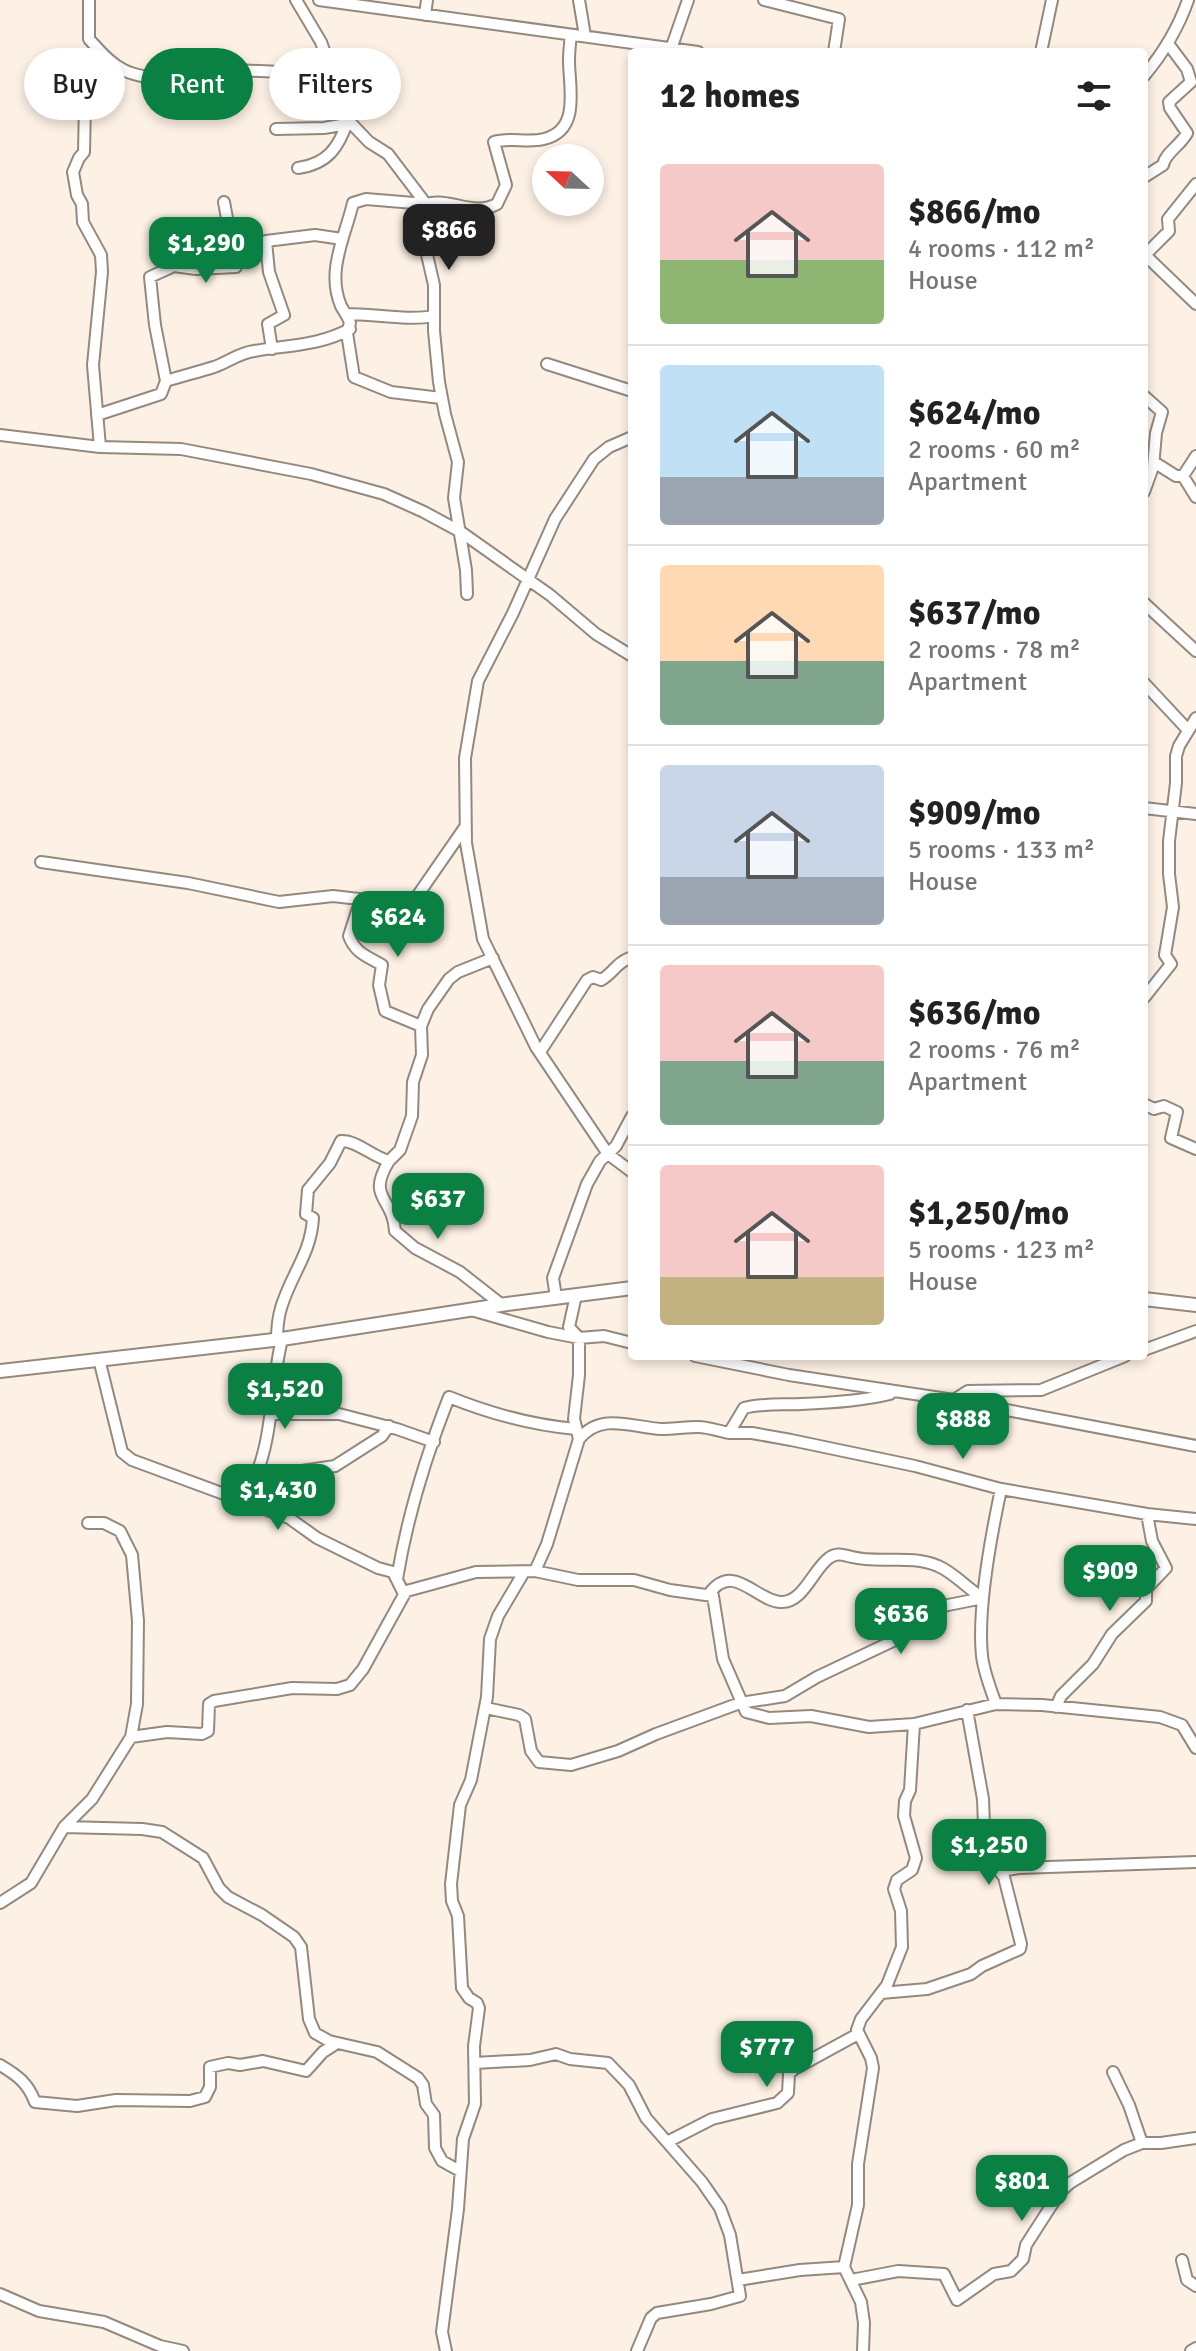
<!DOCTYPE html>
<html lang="en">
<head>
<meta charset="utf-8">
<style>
	:root { --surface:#fff; --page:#f6f6f6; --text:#222; --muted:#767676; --line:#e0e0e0; --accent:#0b8043 }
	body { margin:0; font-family:Signika,sans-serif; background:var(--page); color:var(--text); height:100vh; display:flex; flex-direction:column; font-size:30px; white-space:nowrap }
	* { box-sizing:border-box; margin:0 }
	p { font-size:26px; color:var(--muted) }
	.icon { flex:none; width:44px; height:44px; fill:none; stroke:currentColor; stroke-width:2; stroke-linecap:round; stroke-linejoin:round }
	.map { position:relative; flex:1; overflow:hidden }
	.side { position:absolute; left:628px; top:48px; width:520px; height:1312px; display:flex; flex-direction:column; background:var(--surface); border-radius:8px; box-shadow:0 4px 12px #0003 }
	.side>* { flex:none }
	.hud { position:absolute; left:24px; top:48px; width:484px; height:72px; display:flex; gap:16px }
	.needle { width:52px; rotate:292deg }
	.buttons { position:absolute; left:532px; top:144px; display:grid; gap:16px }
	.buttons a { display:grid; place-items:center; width:72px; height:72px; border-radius:50%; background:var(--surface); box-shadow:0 4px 12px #0003; font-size:40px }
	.price { position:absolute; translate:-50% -68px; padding:0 18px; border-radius:16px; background:var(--accent); color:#fff; font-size:26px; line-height:52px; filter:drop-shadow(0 2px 4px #0008) }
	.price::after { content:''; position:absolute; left:50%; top:48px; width:24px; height:18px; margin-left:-12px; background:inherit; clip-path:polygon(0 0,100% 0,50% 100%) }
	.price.on { background:#222; color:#fff }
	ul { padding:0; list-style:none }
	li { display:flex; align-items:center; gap:24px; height:200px; padding:0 32px }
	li+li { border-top:2px solid var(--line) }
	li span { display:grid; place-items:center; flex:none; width:224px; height:160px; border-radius:8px; color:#555 }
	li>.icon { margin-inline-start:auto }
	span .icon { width:96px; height:96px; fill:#fffc; stroke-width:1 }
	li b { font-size:34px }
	h2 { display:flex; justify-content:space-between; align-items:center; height:96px; padding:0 32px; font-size:34px }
	.pill { padding:0 28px; border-radius:36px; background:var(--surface); box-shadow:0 4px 12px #0003; font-size:28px; line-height:72px }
	.pill.on { background:var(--accent); color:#fff }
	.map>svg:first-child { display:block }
</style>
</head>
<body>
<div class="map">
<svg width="1196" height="2351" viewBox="0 0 1196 2351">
	<rect width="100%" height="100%" fill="#fdf0e4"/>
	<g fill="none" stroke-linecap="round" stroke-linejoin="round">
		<g stroke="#94897e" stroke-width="14">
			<path id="minor" d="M 89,0 L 89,39 C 119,73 126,75 171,80
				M 296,0 L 321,42 L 348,120 L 369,142 L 388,154 L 426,204 L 425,246 L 434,285 L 434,331 L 439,382 L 445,414 L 458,462 L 454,498 L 466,570 L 467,594
				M 319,0 L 698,52
				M 579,0 L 585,36
				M 764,0 L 839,19 L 834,52
				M 425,15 L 427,0
				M 671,49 L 688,0
				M 1041,52 L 1052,0
				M 201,73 L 235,70 L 282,72 L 333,81
				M 1144,76 C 1164,52 1178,29 1188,0
				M 276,129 L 324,128 L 347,124
				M 298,168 C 328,164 339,147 348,120
				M 1144,177 L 1163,165 C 1165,153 1181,145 1187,133 L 1170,108 L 1169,102 L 1191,82 L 1187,69 L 1169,45
				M 1144,254 L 1196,304
				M 1145,255 L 1169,231 L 1168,219 L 1196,184
				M 347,314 C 374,314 409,321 434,316
				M 272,349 L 268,324 L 284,315 L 269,272 L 266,241 L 315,235 L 342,239
				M 547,364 L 632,391
				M 166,381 L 155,325 L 150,277 L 174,266 L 196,269 L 236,267 L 224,202
				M 1144,396 L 1162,412 L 1156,433 L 1153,467
				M 441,398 L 391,392 L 354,377 L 347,333 L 350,323 C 348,316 344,312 341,306 C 326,271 345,237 353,203 L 366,199 L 426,204 C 450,197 473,217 497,204 L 506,185 L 494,142 C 510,137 527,143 544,139 C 581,130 569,88 569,60 C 569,51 570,43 571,35
				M 97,415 L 161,394 L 166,381 C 182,376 198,372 214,367 C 228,362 239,353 254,351 C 287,345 319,346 350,329
				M 0,435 L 100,447 L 181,449 L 311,474 L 384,494 L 424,512 L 461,532 L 550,595 L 596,634 L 632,656
				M 632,437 L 609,447 L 594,459 L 555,519 L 513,613 L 478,681 L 465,758 L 466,843 L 483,939 L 536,1047 L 608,1154 L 632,1172
				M 100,447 L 93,365 L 102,272 L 101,255 L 83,222 L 82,204 L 77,195 L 73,172 L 79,158 L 84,152 L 85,103 L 99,89 L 112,65
				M 1183,476 L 1196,497
				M 1144,492 L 1153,467 L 1157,464 L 1176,476 L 1183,476 L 1196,456
				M 1144,603 L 1196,651
				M 1144,683 L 1187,729
				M 1144,808 L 1196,814
				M 41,862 L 188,883 L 279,902 L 333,896 L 411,905 L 465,827
				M 361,899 L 349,936 C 355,953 367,956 382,965 L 379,985 L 385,1011 L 421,1026
				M 1144,998 L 1171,964 L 1165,955 L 1173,907 L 1169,874 L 1169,841 L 1176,783 L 1176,756 L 1179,746 L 1196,718
				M 540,1052 L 587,980 L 593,977 L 601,980 C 614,973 615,963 632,957
				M 1144,1104 L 1154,1109 L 1164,1106 L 1177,1112 L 1171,1138 L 1196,1149
				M 389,1161 C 366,1199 393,1196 395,1231 L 415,1248 L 460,1272 L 502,1305
				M 556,1297 L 553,1278 L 587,1184 L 600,1161 L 616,1146 L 632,1116
				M 471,1310 L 548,1332 L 579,1338 L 604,1336 L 632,1343
				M 277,1340 C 277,1329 278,1318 281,1308 C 291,1274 311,1254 313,1218 L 306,1214 L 308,1190 L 330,1163 L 341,1141 C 356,1140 373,1157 389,1161 L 400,1150 L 412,1116 L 413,1082 L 422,1055 L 421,1026 L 428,1009 L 449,979 L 458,972 L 493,958
				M 1144,1350 L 1196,1331
				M 695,1356 L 789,1375 L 954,1400 L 1196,1446
				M 99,1359 L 122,1452 L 132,1460 L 289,1518 L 317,1538 L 378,1568 L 393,1572 L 403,1592 L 476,1572 L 535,1571 L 578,1580 L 634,1580 L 670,1590 L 713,1596 L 723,1659 L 746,1712 L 769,1718 L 811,1716 L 869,1727 L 914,1724 L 996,1704 L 1042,1705 L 1160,1717 L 1182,1725 L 1196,1748
				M 954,1400 L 968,1391 L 1041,1390 L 1125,1356
				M 270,1414 L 339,1414 L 397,1429 L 434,1442
				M 729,1433 L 752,1433 L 791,1440 L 915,1466 L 1001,1489 L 1147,1514 L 1196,1519
				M 579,1439 C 601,1412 631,1427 661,1429 C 673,1429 686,1427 698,1427 C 708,1427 719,1431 729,1433 L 744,1408 C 762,1403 782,1405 801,1404 C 831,1403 861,1401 890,1394
				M 255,1478 L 267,1471 L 295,1472 L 335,1466 L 382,1436 L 389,1426
				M 236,1499 C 243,1492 252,1484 256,1475 C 273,1435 271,1383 282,1339
				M 535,1571 L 547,1544 L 579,1439 L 574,1419 L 579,1375 L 579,1338 L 569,1327 L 576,1295
				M 397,1579 C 407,1517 426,1456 449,1397 C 491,1414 531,1425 576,1429
				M 996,1704 C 990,1688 984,1672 982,1656 C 977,1608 991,1536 1001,1489
				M 1056,1707 L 1061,1696 L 1093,1664 L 1112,1634 L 1146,1601 L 1146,1589 L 1166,1568 L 1152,1541 L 1147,1514
				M 486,1708 L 519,1715 L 525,1719 L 531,1751 L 539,1762 L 571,1765 L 618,1751 L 656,1734 L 740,1703 L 785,1696 L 817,1677 L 893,1641 L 928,1609 L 983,1598 C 968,1589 953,1572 938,1566 C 911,1554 880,1564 852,1557 C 843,1555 837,1552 829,1558 C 813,1569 803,1604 780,1602 C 755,1600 733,1561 709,1594
				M 131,1737 L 167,1732 L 202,1734 L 208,1731 L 209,1704 L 214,1701 L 292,1688 L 337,1689 L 350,1685 L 363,1669 L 405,1593
				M 64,1827 L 142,1829 L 162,1832 L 203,1858 L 219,1888 L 228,1897 L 262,1915 L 294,1937 L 301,1947 L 309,2019 L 315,2033 L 329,2041 L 377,2052 L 418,2078 L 423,2085 L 426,2104 L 434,2115 L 435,2148 L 442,2161 L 460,2171
				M 1001,1871 L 1019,1868 L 1196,1862
				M 0,1903 L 31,1883 L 64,1827 L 92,1799 L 131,1737 L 137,1704 L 138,1621 L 132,1555 L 120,1531 L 104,1523 L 88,1523
				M 881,1993 L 927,1989 L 971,1974 L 982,1966 L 1020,1949 L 1021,1944 L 1004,1877 L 993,1863 L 984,1825 L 983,1799 L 967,1710
				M 475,2063 L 530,2060 L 556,2054 L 570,2059 L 608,2063 L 629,2085 L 646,2118 L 702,2182 L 720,2208 L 730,2235 L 740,2296 L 711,2304 L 657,2313 L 651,2318 L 637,2351
				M 0,2065 C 17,2075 28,2083 35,2102 L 77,2106 L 116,2100 L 190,2101 L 205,2097 L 210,2087 L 210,2067 L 228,2063 L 240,2065 L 263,2061 L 306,2071 L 323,2052 L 337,2043
				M 1113,2072 L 1129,2105 L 1142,2143
				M 667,2142 L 712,2119 L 777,2103 L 788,2093 L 789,2074 L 794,2069 L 858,2034
				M 1182,2260 L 1187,2280 L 1196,2286
				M 738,2280 L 800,2270 L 844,2267
				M 851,2280 L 898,2271 L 944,2274 L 957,2300 L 994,2274 L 1011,2271 L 1023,2259 L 1026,2245 L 1060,2192 L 1070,2183 L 1124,2150 L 1142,2143 L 1161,2143 L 1196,2138
				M 0,2294 L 39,2311 L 104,2322 L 160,2346 L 183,2351
				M 446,2351 L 442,2332 L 458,2209 L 463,2139 L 475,2104 L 474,2046 L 479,2008 L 477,2003 L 469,1998 L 462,1988 L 458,1916 L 452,1901 L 451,1884 L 460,1805 L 471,1780 L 487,1697 L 490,1639 L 498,1616 L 524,1572
				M 863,2351 L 864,2323 L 861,2302 L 844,2267 L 858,2205 L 858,2164 L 873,2068 L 871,2058 L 857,2030 L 861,2019 L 887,1985 L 902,1947 L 901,1911 L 894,1889 L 897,1880 L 912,1870 L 916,1858 L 904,1816 L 905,1801 L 910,1790 L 914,1724
				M 1191,2351 L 1196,2348"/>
		</g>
		<g stroke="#94897e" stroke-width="16">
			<path id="tertiary" d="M 1144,1299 L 1196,1305
				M 0,1371 L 282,1339 L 507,1304 L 632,1288"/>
		</g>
		<use href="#minor" stroke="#fff" stroke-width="10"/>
		<use href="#tertiary" stroke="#fff" stroke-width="12"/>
	</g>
</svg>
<div class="buttons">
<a><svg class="needle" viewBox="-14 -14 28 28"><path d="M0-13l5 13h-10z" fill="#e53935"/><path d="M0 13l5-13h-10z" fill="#767676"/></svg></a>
</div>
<b class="price on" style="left:449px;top:272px">$866</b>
<b class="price" style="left:206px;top:285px">$1,290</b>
<b class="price" style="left:398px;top:959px">$624</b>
<b class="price" style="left:438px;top:1241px">$637</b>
<b class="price" style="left:285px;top:1431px">$1,520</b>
<b class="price" style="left:963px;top:1461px">$888</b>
<b class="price" style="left:278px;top:1532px">$1,430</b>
<b class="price" style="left:1110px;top:1613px">$909</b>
<b class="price" style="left:901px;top:1656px">$636</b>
<b class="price" style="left:989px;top:1887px">$1,250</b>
<b class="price" style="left:767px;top:2089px">$777</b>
<b class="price" style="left:1022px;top:2223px">$801</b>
<div class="hud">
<a class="pill">Buy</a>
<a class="pill on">Rent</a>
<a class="pill">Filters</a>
</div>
<section class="side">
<h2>12 homes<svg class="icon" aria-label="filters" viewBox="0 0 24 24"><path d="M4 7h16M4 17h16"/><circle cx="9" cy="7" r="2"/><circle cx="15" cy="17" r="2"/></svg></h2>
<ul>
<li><span style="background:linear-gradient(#f6c9c9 60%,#8fb573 0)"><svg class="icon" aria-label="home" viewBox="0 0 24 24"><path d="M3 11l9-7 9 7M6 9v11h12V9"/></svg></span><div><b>$866/mo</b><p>4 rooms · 112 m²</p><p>House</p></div></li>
<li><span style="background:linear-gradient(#bfe0f5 70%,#9aa5b1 0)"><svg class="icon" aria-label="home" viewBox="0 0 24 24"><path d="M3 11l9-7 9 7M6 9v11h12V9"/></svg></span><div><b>$624/mo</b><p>2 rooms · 60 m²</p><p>Apartment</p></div></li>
<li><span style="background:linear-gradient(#ffd9b3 60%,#7fa58c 0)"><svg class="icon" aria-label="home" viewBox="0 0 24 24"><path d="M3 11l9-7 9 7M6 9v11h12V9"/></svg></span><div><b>$637/mo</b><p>2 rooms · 78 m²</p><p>Apartment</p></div></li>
<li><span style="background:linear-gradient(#c9d6e8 70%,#9aa5b1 0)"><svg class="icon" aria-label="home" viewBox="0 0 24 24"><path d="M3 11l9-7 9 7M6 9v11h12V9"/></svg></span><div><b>$909/mo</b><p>5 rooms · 133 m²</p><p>House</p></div></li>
<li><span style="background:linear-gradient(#f6c9c9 60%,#7fa58c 0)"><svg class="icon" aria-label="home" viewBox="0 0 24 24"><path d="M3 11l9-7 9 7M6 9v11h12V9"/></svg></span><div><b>$636/mo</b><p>2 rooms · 76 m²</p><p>Apartment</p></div></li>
<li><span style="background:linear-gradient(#f6c9c9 70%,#c2b280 0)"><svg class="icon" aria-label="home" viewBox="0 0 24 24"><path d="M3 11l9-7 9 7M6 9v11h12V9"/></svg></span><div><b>$1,250/mo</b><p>5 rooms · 123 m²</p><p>House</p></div></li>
</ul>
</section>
</div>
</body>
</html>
